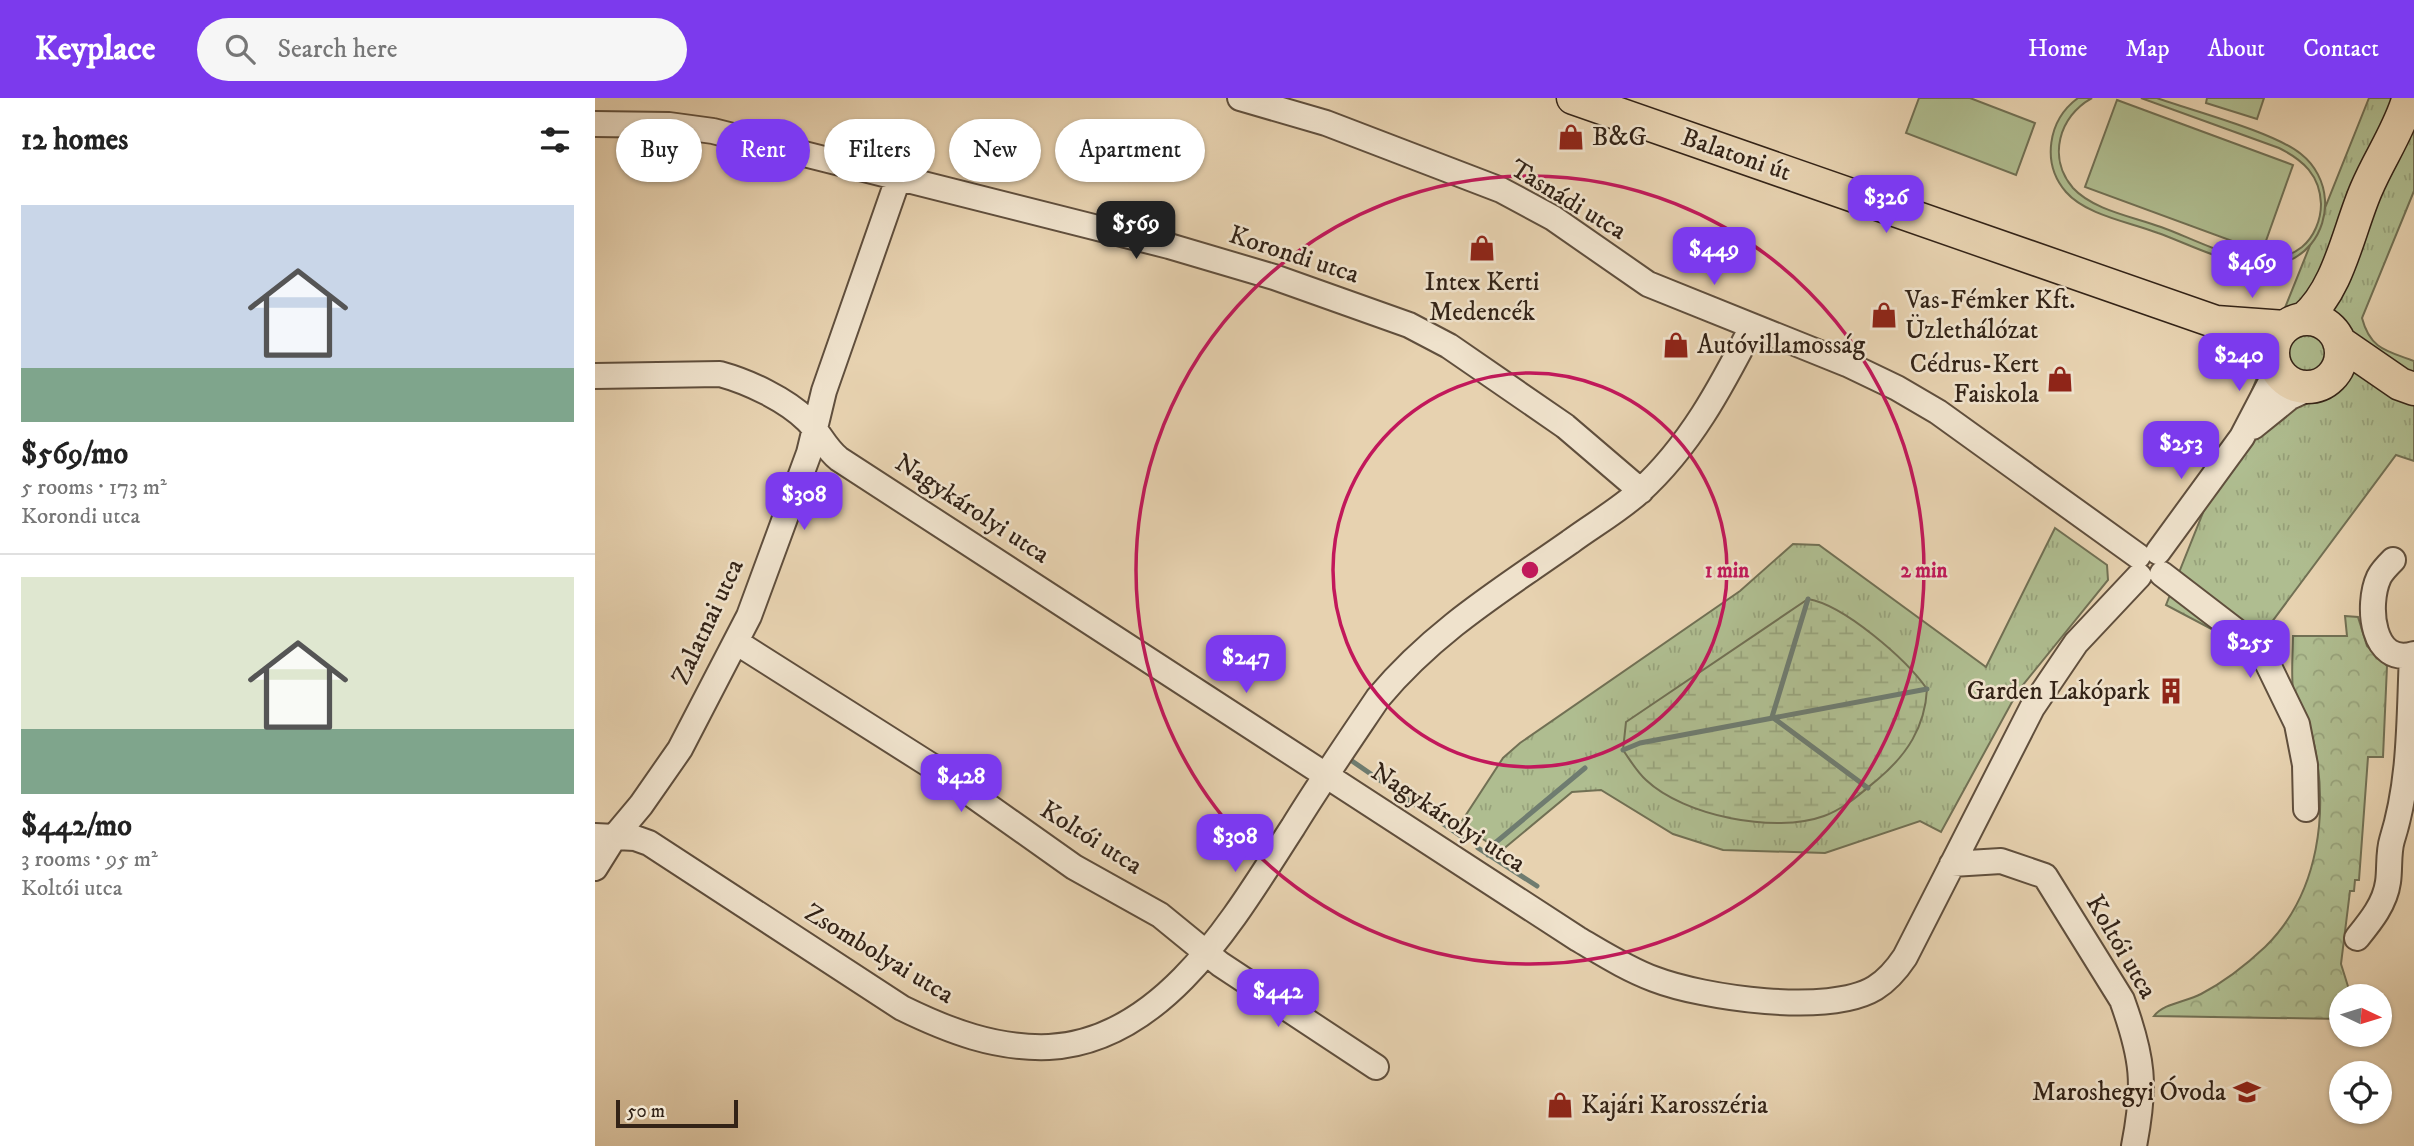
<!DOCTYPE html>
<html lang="en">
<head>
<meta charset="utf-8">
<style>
	:root { --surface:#fff; --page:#f6f6f6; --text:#222; --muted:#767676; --line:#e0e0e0; --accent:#7c3aed }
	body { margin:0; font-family:"IM FELL DW Pica",serif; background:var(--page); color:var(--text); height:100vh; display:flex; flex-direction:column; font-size:26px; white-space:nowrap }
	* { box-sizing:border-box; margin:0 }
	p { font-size:23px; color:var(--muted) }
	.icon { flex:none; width:38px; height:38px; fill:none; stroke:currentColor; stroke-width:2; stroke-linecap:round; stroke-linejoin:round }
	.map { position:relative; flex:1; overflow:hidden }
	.drawer { display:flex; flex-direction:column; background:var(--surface); width:595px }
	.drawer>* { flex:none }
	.banner { position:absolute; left:21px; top:21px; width:665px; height:63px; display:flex; gap:14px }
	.needle { width:46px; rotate:94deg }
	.buttons { position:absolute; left:1734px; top:886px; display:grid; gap:14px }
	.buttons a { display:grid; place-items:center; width:63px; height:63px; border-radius:50%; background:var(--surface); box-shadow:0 2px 5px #0004; font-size:35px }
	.scale { position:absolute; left:21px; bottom:18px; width:122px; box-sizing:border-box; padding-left:7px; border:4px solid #332317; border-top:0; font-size:19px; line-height:24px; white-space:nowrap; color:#332317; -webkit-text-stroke:5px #efe2cc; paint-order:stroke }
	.price { position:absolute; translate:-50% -60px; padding:0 16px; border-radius:14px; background:var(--accent); color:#fff; font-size:23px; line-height:46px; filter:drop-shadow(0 2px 4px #0008) }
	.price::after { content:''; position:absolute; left:50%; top:42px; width:21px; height:16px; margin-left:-10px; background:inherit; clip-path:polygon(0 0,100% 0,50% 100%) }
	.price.current { background:#222; color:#fff }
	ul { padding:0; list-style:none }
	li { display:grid; align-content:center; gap:14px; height:371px; padding:0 21px }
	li+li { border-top:2px solid var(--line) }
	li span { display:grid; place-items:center; height:217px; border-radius:0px; color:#555 }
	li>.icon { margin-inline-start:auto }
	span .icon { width:126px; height:126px; fill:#fffc; stroke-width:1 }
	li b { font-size:30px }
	h2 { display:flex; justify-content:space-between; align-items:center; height:84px; padding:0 21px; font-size:30px }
	.chip { padding:0 24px; border-radius:32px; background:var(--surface); box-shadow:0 2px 5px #0004; font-size:24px; line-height:63px }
	.chip.current { background:var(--accent); color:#fff }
	header { display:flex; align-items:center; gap:42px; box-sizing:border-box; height:98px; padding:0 35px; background:var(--accent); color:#fff }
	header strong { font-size:33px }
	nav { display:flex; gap:38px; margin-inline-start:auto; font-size:24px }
	.search { width:490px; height:63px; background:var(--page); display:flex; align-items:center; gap:18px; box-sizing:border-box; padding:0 24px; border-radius:38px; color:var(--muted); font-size:26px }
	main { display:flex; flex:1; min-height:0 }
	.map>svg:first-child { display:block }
</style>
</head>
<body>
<header>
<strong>Keyplace</strong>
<div class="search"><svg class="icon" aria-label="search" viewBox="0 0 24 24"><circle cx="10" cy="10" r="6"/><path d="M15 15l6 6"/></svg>Search here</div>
<nav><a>Home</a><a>Map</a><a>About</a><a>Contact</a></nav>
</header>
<main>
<section class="drawer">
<h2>12 homes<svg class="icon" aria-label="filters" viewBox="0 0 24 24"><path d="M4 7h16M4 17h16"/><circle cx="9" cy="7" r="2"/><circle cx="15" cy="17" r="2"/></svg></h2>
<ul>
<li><span style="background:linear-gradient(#c9d6e8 75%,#7fa58c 0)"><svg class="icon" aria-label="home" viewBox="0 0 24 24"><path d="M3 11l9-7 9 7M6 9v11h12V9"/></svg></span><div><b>$569/mo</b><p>5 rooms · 173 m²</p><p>Korondi utca</p></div></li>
<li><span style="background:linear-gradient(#dfe7d0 70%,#7fa58c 0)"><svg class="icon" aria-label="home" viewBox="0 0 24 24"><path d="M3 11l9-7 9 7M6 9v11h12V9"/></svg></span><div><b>$442/mo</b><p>3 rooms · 95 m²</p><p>Koltói utca</p></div></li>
</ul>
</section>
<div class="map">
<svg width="1819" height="1048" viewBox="0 0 1819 1048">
	<defs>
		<pattern id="grass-tufts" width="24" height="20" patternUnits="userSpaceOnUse" patternTransform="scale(1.75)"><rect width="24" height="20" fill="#afbd90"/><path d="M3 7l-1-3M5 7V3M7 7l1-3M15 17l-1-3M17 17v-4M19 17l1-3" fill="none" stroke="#97a27b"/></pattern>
		<pattern id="forest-crowns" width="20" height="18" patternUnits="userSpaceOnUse" patternTransform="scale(1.75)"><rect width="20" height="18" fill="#afbd90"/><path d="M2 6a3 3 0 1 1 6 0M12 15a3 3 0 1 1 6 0" fill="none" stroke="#97a27b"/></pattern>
		<pattern id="wetland-marsh" width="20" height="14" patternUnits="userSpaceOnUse" patternTransform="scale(1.75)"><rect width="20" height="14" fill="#afbd90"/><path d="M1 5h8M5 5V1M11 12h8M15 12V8" fill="none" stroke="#97a27b"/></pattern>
	</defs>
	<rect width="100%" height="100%" fill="#e7d2b0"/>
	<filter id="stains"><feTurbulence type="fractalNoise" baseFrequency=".00286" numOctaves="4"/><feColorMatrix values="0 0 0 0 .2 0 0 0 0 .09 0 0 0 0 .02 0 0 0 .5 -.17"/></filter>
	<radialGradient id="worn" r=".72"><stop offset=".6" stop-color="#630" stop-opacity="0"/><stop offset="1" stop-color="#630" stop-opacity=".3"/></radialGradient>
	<path fill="url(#grass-tufts)" stroke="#717054" stroke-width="2" d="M 1774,0 L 1819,0 L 1819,93 L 1767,220 C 1775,251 1792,253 1819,263 L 1819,363 L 1801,357 L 1656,552 L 1571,507 Z
		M 1460,430 L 1512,467 L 1513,482 L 1423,593 L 1346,734 L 1325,723 L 1230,755 L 1128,752 L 1078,736 L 1006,692 L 977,694 L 906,753 L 865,726 L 908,660 L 925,645 L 1145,493 L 1198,446 L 1224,447 L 1391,569 Z"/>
	<path fill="url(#forest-crowns)" stroke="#717054" stroke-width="2" d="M 1750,518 L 1763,519 L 1772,548 L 1792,568 L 1788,659 L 1773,659 L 1764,782 L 1760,782 L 1759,793 L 1755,793 L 1746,866 L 1756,898 L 1746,898 L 1746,921 L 1559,918 C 1569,905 1591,904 1606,896 C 1629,884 1651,867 1670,849 C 1725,795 1734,712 1718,641 C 1715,624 1701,608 1698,591 C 1696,574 1698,555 1698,538 L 1752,538 Z"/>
	<path fill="url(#wetland-marsh)" stroke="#717054" stroke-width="2" d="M 1213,501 C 1249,507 1311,561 1332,591 C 1330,629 1312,657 1282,682 C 1266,695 1249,711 1229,718 C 1180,736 1089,718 1051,682 C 1042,674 1035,662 1028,652 L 1031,624 Z"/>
	<path fill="#afbd90" stroke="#717054" stroke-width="2" d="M 1324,0 L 1375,0 L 1440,25 L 1421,77 L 1311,35 Z
		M 1483,0 L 1497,0 C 1464,18 1452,60 1478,90 C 1498,112 1539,119 1566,129 C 1606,143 1667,181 1707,149 C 1719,139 1726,122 1726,106 C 1725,77 1708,62 1684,50 L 1546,0 L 1562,0 C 1598,13 1679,34 1706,56 C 1720,67 1729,84 1730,102 C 1731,117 1726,134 1716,146 C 1678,193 1606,150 1563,135 C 1534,124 1491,117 1471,94 C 1446,65 1453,22 1483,0 Z
		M 1612,0 L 1669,0 L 1662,21 L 1611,5 Z
		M 1522,2 L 1698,67 L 1667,154 L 1490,89 Z"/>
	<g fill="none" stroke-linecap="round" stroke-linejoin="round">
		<path stroke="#6f7c70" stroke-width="5" d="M 1177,619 L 1213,501
			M 1177,619 L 1273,690
			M 1028,652 L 1045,645 L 1332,591
			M 757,663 L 870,741
			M 883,750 L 942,788
			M 893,757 L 900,745 L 990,670"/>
		<g stroke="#604f3d" stroke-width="28">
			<path id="minor" d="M 645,0 L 731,25 L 906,92 L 958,120 L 1053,186 L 1252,266 L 1302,290 L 1343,314 L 1543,458
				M 0,26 L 74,27 L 118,33 L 574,148 L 679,179 L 814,227 L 854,248 L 970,328 L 1046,393
				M 0,278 L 125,276 C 154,284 190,301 212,322 C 224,334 230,350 244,361 L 983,841 C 1007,855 1032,871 1059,881 C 1108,900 1234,918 1280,890 C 1293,882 1302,871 1310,859 L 1437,610 L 1481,545 L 1544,478
				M 1658,329 L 1695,299 L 1715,290
				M 1563,454 L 1647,339 L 1682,272
				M 1798,462 C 1793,467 1787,473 1784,479 C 1771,507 1777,569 1819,556
				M 1567,476 L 1666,552 L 1702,626 L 1710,667 L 1711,711
				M 141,544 L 335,667 L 479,769 L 565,817 L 625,866 L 781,969
				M 0,738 L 40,740 L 54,745 L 307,910 C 354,933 401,951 454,949 C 571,943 642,815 698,729 C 725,685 754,643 783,600 C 839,533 905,493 975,444 C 998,427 1023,413 1044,394 C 1095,348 1126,289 1157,229
				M 1357,766 L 1406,763 L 1450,778 L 1527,902 C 1548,960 1551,987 1539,1048
				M 0,770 L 20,738 L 46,707 L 85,651 L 154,518 L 214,355 L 229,293 L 303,81
				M 1762,840 C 1775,824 1790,806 1793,784 C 1795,771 1793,755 1797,742 C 1816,682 1814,620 1817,557"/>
		</g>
		<g stroke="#332317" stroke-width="35">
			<path id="major" d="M 978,0 L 1621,224 L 1690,229
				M 1709,221 C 1744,191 1753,134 1771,92 C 1784,61 1801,38 1812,5
				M1678 255a34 34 0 1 1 68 0a34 34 0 1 1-68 0Z
				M 1744,244 L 1805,286 L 1819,291"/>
		</g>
		<use href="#minor" stroke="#efe2cc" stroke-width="24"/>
		<use href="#major" stroke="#e7d2b0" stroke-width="32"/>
	</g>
	<g fill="none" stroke="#c2185b" stroke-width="3.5">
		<circle cx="935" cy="472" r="197"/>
		<circle cx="935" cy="472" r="394"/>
	</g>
	<defs>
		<g id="shop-bare" transform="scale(2.1)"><path d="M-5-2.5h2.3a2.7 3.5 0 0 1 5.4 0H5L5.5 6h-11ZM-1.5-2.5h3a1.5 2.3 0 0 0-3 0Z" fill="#8f2418" stroke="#efe2cc" stroke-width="2.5" paint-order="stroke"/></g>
		<g id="building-bare" transform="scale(2.1)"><path d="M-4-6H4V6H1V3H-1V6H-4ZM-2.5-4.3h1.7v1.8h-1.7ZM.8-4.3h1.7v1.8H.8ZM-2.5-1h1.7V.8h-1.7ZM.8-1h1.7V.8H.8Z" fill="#8f2418" stroke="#efe2cc" stroke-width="2.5" paint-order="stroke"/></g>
		<g id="school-bare" transform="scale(2.1)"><path d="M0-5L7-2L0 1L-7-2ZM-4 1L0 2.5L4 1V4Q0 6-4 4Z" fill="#8f2418" stroke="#efe2cc" stroke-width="2.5" paint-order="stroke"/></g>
	</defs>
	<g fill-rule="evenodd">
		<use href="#shop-bare" x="976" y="39"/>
		<use href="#shop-bare" x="887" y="150"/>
		<use href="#shop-bare" x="1289" y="217"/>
		<use href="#shop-bare" x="1081" y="247"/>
		<use href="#shop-bare" x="1465" y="281"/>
		<use href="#building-bare" x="1576" y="593"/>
		<use href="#school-bare" x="1652" y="994"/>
		<use href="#shop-bare" x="965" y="1007"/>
	</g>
	<g text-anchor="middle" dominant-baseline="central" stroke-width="5" stroke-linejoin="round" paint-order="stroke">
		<g font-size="26" fill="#332317" stroke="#efe2cc" text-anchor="start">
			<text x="997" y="39">B&amp;G</text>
			<text x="887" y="184" text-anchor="middle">Intex Kerti<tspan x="887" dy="30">Medencék</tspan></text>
			<text x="1310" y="202">Vas-Fémker Kft.<tspan x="1310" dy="30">Üzlethálózat</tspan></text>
			<text x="1102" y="247">Autóvillamosság</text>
			<text x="1444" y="266" text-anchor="end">Cédrus-Kert<tspan x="1444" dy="30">Faiskola</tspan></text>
			<text x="1555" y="593" text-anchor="end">Garden Lakópark</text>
			<text x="1631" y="994" text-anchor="end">Maroshegyi Óvoda</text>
			<text x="986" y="1007">Kajári Karosszéria</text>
		</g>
		<g font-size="26" fill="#332317" stroke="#efe2cc">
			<text transform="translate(1141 57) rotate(19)">Balatoni út</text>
			<text transform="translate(973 102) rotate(31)">Tasnádi utca</text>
			<text transform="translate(699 157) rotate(18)">Korondi utca</text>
			<text transform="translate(377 411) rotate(33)">Nagykárolyi utca</text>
			<text transform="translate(113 524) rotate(-65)">Zalatnai utca</text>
			<text transform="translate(853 720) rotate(33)">Nagykárolyi utca</text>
			<text transform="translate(496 740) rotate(32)">Koltói utca</text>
			<text transform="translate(1526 849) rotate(60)">Koltói utca</text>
			<text transform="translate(284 856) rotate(31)">Zsombolyai utca</text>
		</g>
	</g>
	<circle cx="935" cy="472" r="10" fill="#c2185b" stroke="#efe2cc" stroke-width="3.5"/>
	<g font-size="21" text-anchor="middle" font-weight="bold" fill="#c2185b" stroke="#efe2cc" stroke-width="5" stroke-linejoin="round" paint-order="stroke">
		<text x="1132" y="479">1 min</text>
		<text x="1329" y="479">2 min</text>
	</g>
	<rect width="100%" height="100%" filter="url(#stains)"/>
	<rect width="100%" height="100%" fill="url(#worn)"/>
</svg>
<div class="buttons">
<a><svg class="needle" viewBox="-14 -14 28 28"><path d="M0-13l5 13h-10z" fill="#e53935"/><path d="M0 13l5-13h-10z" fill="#767676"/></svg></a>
<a><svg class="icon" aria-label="locate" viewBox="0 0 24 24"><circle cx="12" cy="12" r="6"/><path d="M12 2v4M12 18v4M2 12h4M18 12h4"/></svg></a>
</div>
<div class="scale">50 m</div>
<b class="price" style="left:1291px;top:137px">$326</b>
<b class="price current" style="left:541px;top:163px">$569</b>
<b class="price" style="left:1119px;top:189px">$449</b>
<b class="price" style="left:1657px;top:202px">$469</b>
<b class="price" style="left:1644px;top:295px">$240</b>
<b class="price" style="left:1586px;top:383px">$253</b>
<b class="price" style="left:209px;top:434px">$308</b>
<b class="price" style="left:1655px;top:582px">$255</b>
<b class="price" style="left:651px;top:597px">$247</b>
<b class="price" style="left:366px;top:716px">$428</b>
<b class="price" style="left:640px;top:776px">$308</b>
<b class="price" style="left:683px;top:931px">$442</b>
<div class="banner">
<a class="chip">Buy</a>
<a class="chip current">Rent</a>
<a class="chip">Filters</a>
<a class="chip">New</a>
<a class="chip">Apartment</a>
</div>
</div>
</main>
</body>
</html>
